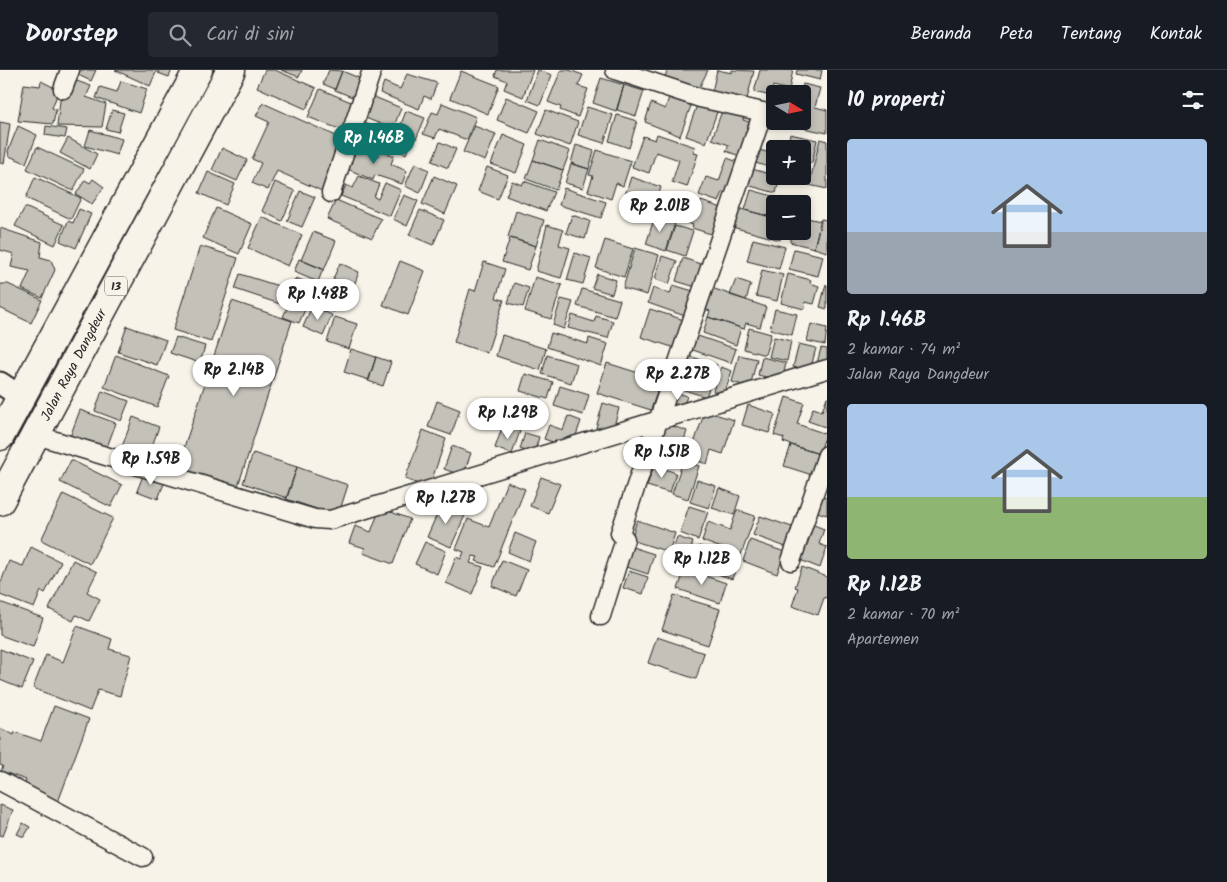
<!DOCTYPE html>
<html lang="id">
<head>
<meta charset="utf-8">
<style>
	:root { --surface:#171b24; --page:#242831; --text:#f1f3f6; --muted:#9ea1a6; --line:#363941; --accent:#0f766e }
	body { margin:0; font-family:Kalam,sans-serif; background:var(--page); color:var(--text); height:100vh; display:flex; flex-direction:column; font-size:19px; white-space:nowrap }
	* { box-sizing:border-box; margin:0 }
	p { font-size:16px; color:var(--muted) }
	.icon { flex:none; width:28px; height:28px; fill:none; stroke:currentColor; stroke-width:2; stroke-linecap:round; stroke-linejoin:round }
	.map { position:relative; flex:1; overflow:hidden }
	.panel { display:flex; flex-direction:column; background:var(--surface); width:400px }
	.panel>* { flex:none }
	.needle { width:32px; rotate:100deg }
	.tools { position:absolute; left:766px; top:15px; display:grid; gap:10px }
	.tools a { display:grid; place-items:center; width:45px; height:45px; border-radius:5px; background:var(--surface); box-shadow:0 2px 8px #0003; font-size:25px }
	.price { position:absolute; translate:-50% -42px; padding:0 11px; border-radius:18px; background:#fff; color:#222; font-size:16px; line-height:32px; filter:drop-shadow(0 1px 2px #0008) }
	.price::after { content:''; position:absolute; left:50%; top:30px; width:15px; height:11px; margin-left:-8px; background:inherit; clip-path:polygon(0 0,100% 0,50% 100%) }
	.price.active { background:var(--accent); color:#fff }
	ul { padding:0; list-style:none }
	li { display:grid; align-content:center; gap:10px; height:265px; padding:0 20px }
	li span { display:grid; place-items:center; height:155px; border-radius:5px; color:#555 }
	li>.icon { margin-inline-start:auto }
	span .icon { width:90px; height:90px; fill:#fffc; stroke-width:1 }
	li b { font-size:21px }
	h2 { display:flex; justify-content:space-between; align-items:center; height:60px; padding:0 20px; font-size:21px }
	header { display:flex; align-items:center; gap:30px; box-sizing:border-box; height:70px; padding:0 25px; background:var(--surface); border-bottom:1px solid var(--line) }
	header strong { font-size:24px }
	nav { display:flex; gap:28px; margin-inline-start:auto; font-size:18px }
	.search { width:350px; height:45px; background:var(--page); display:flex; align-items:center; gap:12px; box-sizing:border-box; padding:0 18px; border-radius:5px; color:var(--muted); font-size:19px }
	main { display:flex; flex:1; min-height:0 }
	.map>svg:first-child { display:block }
</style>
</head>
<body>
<header>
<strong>Doorstep</strong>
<div class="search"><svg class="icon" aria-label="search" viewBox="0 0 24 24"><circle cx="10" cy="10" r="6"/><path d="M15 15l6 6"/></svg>Cari di sini</div>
<nav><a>Beranda</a><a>Peta</a><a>Tentang</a><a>Kontak</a></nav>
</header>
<main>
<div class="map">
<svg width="827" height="812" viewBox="0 0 827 812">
	<rect width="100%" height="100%" fill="#f7f3e8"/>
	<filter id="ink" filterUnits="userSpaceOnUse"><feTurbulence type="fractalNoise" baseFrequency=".02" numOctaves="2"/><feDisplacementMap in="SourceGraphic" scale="10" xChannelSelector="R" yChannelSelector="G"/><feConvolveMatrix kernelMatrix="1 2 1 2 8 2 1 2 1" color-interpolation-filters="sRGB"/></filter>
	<g filter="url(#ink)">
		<path fill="#c4c1b9" stroke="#2b2b2b" d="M 76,0 L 96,0 L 91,11 L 74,3 Z
			M 115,0 L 157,0 L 150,16 Z
			M 159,0 L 172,0 L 169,7 L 158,3 Z
			M 265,0 L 275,0 L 316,18 L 306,39 L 257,17 Z
			M 281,0 L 302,0 L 299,7 Z
			M 329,0 L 342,1 L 335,19 L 323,14 Z
			M 497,0 L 533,0 L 523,27 L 504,19 L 507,11 L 495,6 Z
			M 538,0 L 552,5 L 540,35 L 527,30 Z
			M 561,0 L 569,0 L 583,5 L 578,16 L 588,19 L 578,47 L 560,40 L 561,37 L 548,32 Z
			M 668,0 L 708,0 L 697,22 L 665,6 Z
			M 717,0 L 732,3 L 732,0 L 754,1 L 746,33 L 712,22 Z
			M 760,0 L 793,0 L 789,20 L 773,16 L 771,26 L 754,22 Z
			M 797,0 L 822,0 L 820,10 L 796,4 Z
			M 342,1 L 364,10 L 357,29 L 335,20 Z
			M 461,1 L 499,16 L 488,44 L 450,28 Z
			M 407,4 L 437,13 L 431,29 L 424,26 L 419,39 L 380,23 L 384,12 L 400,19 Z
			M 601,8 L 624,15 L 616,41 L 593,33 Z
			M 71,9 L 91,16 L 86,27 L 106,34 L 102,57 L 57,56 L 61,22 Z
			M 41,11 L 59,20 L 52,38 L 56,40 L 53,54 L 18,51 L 24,14 L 40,16 Z
			M 121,11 L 147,19 L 139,43 L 96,28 L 100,17 L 117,22 Z
			M 803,14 L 820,18 L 815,37 L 827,40 L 827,63 L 794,56 L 795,51 L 802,51 L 801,24 Z
			M 624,15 L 644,21 L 636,46 L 617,40 Z
			M 320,19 L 358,35 L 347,62 L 308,47 Z
			M 670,25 L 692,33 L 680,66 L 645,52 L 651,33 L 665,39 Z
			M 372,26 L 401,38 L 393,59 L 363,47 Z
			M 506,27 L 539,41 L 529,63 L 497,50 Z
			M 263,33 L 345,70 L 322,121 L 277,101 L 268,120 L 252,113 L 261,93 L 252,89 L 269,52 L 256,46 Z
			M 442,33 L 476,47 L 467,70 L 439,59 L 435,68 L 423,64 L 432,42 L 438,44 Z
			M 697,35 L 717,42 L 706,73 L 686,66 Z
			M 587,37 L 613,45 L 604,73 L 578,65 Z
			M 723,38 L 744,45 L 743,50 L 752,53 L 740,86 L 726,81 L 729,75 L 712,69 Z
			M 112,40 L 124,43 L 118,62 L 106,59 Z
			M 546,40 L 578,52 L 570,76 L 537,64 Z
			M 406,41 L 425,48 L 416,69 L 398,62 Z
			M 617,45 L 637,51 L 629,78 L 609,71 Z
			M 0,52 L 10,54 L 4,94 L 0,93 Z
			M 362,52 L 411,71 L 406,84 L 379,74 L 377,79 L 359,72 L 361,66 L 357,65 Z
			M 18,56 L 37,65 L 26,93 L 9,86 L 8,81 Z
			M 46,56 L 67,59 L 65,68 L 45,65 Z
			M 474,56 L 496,64 L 485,91 L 463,82 Z
			M 90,60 L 122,69 L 117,85 L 85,76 Z
			M 657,64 L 695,77 L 693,83 L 698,84 L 687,117 L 672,112 L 679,90 L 656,82 L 649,103 L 632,97 L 643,66 L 655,70 Z
			M 790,64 L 817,70 L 812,93 L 802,91 L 802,79 L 787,79 Z
			M 503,65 L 527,75 L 516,103 L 491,94 Z
			M 68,68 L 97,84 L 90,99 L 60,83 Z
			M 820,69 L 827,71 L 827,119 L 809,115 Z
			M 540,70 L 570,81 L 563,100 L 533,90 Z
			M 440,72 L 456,79 L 448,98 L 432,91 Z
			M 353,75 L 378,86 L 380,80 L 394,86 L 391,94 L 407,101 L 402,114 L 375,105 L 373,110 L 343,97 Z
			M 576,75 L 594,81 L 589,99 L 571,93 Z
			M 37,77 L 84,99 L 73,121 L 27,99 Z
			M 222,78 L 247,90 L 237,111 L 212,100 Z
			M 597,80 L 631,91 L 623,116 L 616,113 L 611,129 L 588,121 L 593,106 L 589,105 Z
			M 759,80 L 774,84 L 770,97 L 755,93 Z
			M 727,88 L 741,93 L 730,125 L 723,122 L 719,132 L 699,125 L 706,107 L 719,111 Z
			M 533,90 L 563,100 L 556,120 L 526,109 Z
			M 415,93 L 429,100 L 420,123 L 405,116 Z
			M 571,94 L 589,99 L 583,118 L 565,113 Z
			M 487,97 L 508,105 L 498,129 L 478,121 Z
			M 752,99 L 780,107 L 776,123 L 747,115 Z
			M 208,102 L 235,114 L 226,135 L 199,123 Z
			M 359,106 L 379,114 L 374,127 L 378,129 L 385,113 L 401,120 L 390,146 L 341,126 L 346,115 L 353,118 Z
			M 434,106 L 457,116 L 445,144 L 422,134 Z
			M 35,107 L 81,128 L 71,149 L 26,128 Z
			M 631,107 L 661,117 L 654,141 L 623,131 Z
			M 93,109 L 104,117 L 92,134 L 76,124 L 85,110 L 90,113 Z
			M 512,111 L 522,115 L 524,111 L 554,122 L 546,141 L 506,126 Z
			M 275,112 L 295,121 L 282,151 L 262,141 Z
			M 564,118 L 606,132 L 601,148 L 559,135 Z
			M 751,120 L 795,132 L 794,134 L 775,134 L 775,148 L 745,140 Z
			M 300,121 L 315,127 L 302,157 L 287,151 Z
			M 404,125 L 418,131 L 407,156 L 393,149 Z
			M 669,127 L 699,137 L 701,131 L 722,138 L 714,165 L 692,158 L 693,155 L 663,145 Z
			M 336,130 L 381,149 L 372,168 L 327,149 Z
			M 25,137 L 64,155 L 55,175 L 15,156 Z
			M 216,138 L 252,154 L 239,184 L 203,168 Z
			M 737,138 L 775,148 L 775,161 L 782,161 L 780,170 L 732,157 Z
			M 79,139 L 91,144 L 76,178 L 60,171 L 68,151 L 73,153 Z
			M 420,140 L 444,150 L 433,175 L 409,165 Z
			M 516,141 L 544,150 L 536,176 L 508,167 Z
			M 572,145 L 590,151 L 585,169 L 566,163 Z
			M 655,146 L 675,153 L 666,181 L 646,174 Z
			M 262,147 L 302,165 L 288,196 L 248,178 Z
			M 802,147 L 821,151 L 814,178 L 790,172 L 793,161 L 802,161 Z
			M 821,149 L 827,150 L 827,182 L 814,178 Z
			M 547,155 L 563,160 L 559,175 L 570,178 L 561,208 L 536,201 Z
			M 675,156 L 693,161 L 685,186 L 667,180 Z
			M 0,158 L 42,172 L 40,187 L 51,190 L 55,200 L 42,228 L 22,219 L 30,201 L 11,197 L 14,184 L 0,180 Z
			M 313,162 L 336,171 L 324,200 L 301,190 Z
			M 510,168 L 536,176 L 528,200 L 502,192 Z
			M 753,169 L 785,177 L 779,199 L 747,191 Z
			M 605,170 L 633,179 L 624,207 L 596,198 Z
			M 200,176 L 238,188 L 211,272 L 173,260 Z
			M 635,178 L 659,185 L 647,225 L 623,218 Z
			M 794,179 L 823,186 L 818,206 L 789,199 Z
			M 575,183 L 591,188 L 583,214 L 567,210 Z
			M 662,186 L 677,191 L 669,214 L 655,209 Z
			M 683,188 L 706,196 L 699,218 L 676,211 Z
			M 299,189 L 323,199 L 318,212 L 294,202 Z
			M 400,191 L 425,201 L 408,245 L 383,235 Z
			M 484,192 L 505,199 L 496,228 L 504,230 L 487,283 L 454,272 L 470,219 L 475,221 Z
			M 340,193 L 359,202 L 353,218 L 333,209 Z
			M 762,200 L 783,205 L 777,231 L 756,226 Z
			M 240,204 L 285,218 L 280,234 L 235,219 Z
			M 597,204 L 616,210 L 612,224 L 592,218 Z
			M 788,204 L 811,210 L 810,213 L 819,216 L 814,234 L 805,232 L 804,239 L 781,233 Z
			M 535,207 L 562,215 L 551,249 L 525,241 Z
			M 296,208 L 316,216 L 311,229 L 290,220 Z
			M 736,209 L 751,214 L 746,230 L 730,225 Z
			M 514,213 L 529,218 L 523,237 L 508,233 Z
			M 0,214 L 8,214 L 42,230 L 31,253 L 0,238 Z
			M 826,214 L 827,215 L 827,239 L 820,237 Z
			M 326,215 L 343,223 L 334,242 L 318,235 Z
			M 673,215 L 693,221 L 685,246 L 648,233 L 653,218 L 670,224 Z
			M 709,217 L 766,237 L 760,257 L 746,253 L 744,259 L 708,247 L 710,241 L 702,238 Z
			M 582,219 L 620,230 L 615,247 L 577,236 Z
			M 292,226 L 308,233 L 299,253 L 283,247 Z
			M 561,229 L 573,232 L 564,259 L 553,255 Z
			M 232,231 L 292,251 L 236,422 L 176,402 Z
			M 312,236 L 332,245 L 323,266 L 303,257 Z
			M 650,239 L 684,250 L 675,278 L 641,267 Z
			M 775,239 L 797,244 L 792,265 L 770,259 Z
			M 572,245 L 594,252 L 596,246 L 613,251 L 608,268 L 568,258 Z
			M 335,247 L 357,254 L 349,279 L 327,272 Z
			M 708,247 L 741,258 L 736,275 L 703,263 Z
			M 811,254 L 827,258 L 825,275 L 807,271 Z
			M 127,256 L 166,270 L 157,295 L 118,282 Z
			M 749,258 L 771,264 L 765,285 L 744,279 Z
			M 551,263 L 588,274 L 589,268 L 608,274 L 601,296 L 547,277 Z
			M 502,265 L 546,279 L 540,300 L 496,286 Z
			M 695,265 L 736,279 L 731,293 L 690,279 Z
			M 176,267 L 205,276 L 200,293 L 170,283 Z
			M 774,267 L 791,271 L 787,291 L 769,287 Z
			M 799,274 L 816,278 L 810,301 L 793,297 Z
			M 821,278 L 827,279 L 827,295 L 817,293 Z
			M 351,279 L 376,287 L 369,310 L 344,302 Z
			M 116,285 L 169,306 L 157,337 L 104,317 Z
			M 547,285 L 577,294 L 571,313 L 542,304 Z
			M 686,285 L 717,295 L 706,327 L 675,317 Z
			M 739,285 L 757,289 L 750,317 L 732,312 Z
			M 376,287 L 391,292 L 383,316 L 368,311 Z
			M 762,287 L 786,293 L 782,311 L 758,305 Z
			M 607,293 L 661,310 L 651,340 L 597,323 Z
			M 721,297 L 732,301 L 724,325 L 713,321 Z
			M 525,304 L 553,312 L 548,329 L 520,321 Z
			M 560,316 L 589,325 L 583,345 L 554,336 Z
			M 102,321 L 129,331 L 121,351 L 95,341 Z
			M 675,322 L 687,326 L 682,340 L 670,336 Z
			M 786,327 L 804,333 L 797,354 L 826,364 L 819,384 L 783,372 L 784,368 L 774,365 Z
			M 827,327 L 827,353 L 825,357 L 808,351 L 813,338 L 822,341 Z
			M 437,331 L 460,340 L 451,365 L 428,357 Z
			M 603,333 L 619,338 L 612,363 L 596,358 Z
			M 748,335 L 775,344 L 769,363 L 742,355 Z
			M 80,340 L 116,353 L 104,385 L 68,372 Z
			M 705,341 L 734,350 L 723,384 L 711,380 L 707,394 L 689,388 Z
			M 568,346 L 581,351 L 573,374 L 564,376 L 544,369 L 549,355 L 563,360 Z
			M 133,347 L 159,357 L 145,395 L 119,385 Z
			M 667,354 L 687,361 L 682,377 L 662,370 Z
			M 503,355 L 520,361 L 512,384 L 495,378 Z
			M 423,360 L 446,369 L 429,418 L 405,409 Z
			M 525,363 L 539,367 L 534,384 L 520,379 Z
			M 659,375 L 680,382 L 675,397 L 654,390 Z
			M 791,375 L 819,384 L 812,405 L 784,396 Z
			M 452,376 L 471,383 L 463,406 L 444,399 Z
			M 253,383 L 297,397 L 287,428 L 243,413 Z
			M 71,390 L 122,415 L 111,437 L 60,412 Z
			M 683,391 L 699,396 L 688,429 L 672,424 Z
			M 654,395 L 676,403 L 670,423 L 647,416 Z
			M 297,397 L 348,415 L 338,446 L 286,429 Z
			M 144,403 L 165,411 L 158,429 L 137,421 Z
			M 541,407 L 560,414 L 548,443 L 530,436 Z
			M 697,410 L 716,416 L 709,438 L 690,432 Z
			M 507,412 L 525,419 L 494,497 L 476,491 L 478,487 L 473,486 L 470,493 L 483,497 L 472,524 L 446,513 L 456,487 L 461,489 L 464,482 L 456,479 L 468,449 L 489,457 Z
			M 719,418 L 740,426 L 734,445 L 712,438 Z
			M 63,424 L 113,448 L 90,494 L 41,470 Z
			M 819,425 L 827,428 L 827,445 L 814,441 Z
			M 442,433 L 466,443 L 451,477 L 427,467 Z
			M 689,436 L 708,442 L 698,470 L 680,463 Z
			M 380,438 L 410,449 L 393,494 L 363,483 L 365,478 L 349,473 L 355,456 L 371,462 Z
			M 737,440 L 755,446 L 741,485 L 702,471 L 708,452 L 730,460 Z
			M 760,446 L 792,457 L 786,477 L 753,465 Z
			M 637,450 L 675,463 L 669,482 L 631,470 Z
			M 809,453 L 824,459 L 819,474 L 827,477 L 820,498 L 800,490 Z
			M 515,463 L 536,472 L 529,491 L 508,482 Z
			M 677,467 L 693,472 L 687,491 L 671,486 Z
			M 750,470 L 785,482 L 777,504 L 743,491 Z
			M 425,472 L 446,481 L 437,504 L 415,494 Z
			M 699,476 L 739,490 L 732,509 L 692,495 Z
			M 31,477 L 61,492 L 45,523 L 41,521 L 34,538 L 0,525 L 0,515 L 9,491 L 23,496 Z
			M 632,477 L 654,484 L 648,504 L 626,497 Z
			M 73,490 L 97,502 L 87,522 L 100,529 L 89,551 L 76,545 L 73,551 L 49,539 Z
			M 502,490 L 527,500 L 516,526 L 492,516 Z
			M 802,497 L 827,507 L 827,527 L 824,528 L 818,545 L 792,536 L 798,518 L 795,517 Z
			M 685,499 L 726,513 L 720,533 L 678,519 Z
			M 629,501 L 648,507 L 643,524 L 623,518 Z
			M 674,525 L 720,539 L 708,575 L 662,560 Z
			M 0,532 L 43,548 L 33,577 L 0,565 Z
			M 77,556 L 112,569 L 109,579 L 131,585 L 120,626 L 98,620 L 90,641 L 33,618 L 46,585 L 63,592 Z
			M 657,567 L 704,583 L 696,609 L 648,593 Z
			M 0,579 L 33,592 L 22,619 L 0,610 Z
			M 54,636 L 89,649 L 58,732 L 23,719 L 26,710 L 1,701 L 3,696 L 0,695 L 0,658 L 14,665 L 15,662 L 41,671 Z
			M 0,735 L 13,740 L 3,766 L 0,765 Z
			M 23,753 L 30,757 L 24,767 L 17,764 Z"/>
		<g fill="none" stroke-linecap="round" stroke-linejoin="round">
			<g stroke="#2b2b2b" stroke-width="21">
				<path id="minor" d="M 63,19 L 70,0
					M 331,123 L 372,0
					M 36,365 L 315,449 L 330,450 L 827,299
					M 791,491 L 827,385
					M 601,546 L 625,469 L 620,463 L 763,42 L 700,28 L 615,0
					M 0,711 L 143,787"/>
			</g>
			<g stroke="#2b2b2b" stroke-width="25">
				<path id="tertiary" d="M 0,313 L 21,327"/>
			</g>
			<g stroke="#2b2b2b" stroke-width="31">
				<path id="trunk" d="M 0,366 L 198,0
					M 0,431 L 231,0"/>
			</g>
			<use href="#minor" stroke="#f7f3e8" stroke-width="18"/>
			<use href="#tertiary" stroke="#f7f3e8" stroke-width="21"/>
			<use href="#trunk" stroke="#f7f3e8" stroke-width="28"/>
		</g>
	</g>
	<g text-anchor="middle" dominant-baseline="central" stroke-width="4" stroke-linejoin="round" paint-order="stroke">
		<rect fill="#f7f3e8" stroke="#686764" stroke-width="1" x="105" y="206.5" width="22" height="19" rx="4"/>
		<g font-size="12" font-weight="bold" fill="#2b2b2b">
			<text x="116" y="216">13</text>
		</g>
		<g font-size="14" fill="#2b2b2b" stroke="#f7f3e8">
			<text transform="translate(74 295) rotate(-62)">Jalan Raya Dangdeur</text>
		</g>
	</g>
</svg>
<div class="tools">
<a><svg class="needle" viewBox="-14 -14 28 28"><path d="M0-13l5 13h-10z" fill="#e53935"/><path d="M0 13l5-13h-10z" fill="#9ea1a6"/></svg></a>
<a>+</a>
<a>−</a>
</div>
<b class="price active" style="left:374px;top:95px">Rp 1.46B</b>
<b class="price" style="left:660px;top:163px">Rp 2.01B</b>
<b class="price" style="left:318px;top:251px">Rp 1.48B</b>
<b class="price" style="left:234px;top:327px">Rp 2.14B</b>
<b class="price" style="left:678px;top:331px">Rp 2.27B</b>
<b class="price" style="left:508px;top:370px">Rp 1.29B</b>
<b class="price" style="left:662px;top:409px">Rp 1.51B</b>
<b class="price" style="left:151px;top:416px">Rp 1.59B</b>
<b class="price" style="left:446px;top:455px">Rp 1.27B</b>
<b class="price" style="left:702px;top:516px">Rp 1.12B</b>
</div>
<section class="panel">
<h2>10 properti<svg class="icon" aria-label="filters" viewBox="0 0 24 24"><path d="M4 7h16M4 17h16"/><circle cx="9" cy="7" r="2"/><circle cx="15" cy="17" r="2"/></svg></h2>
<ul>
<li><span style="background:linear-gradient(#a9c7e8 60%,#9aa5b1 0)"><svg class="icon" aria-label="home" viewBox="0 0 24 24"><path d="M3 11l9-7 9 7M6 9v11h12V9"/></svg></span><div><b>Rp 1.46B</b><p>2 kamar · 74 m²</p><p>Jalan Raya Dangdeur</p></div></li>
<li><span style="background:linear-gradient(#a9c7e8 60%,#8fb573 0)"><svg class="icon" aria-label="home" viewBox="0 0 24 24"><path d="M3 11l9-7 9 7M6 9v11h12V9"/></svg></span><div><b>Rp 1.12B</b><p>2 kamar · 70 m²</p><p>Apartemen</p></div></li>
</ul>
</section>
</main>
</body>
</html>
